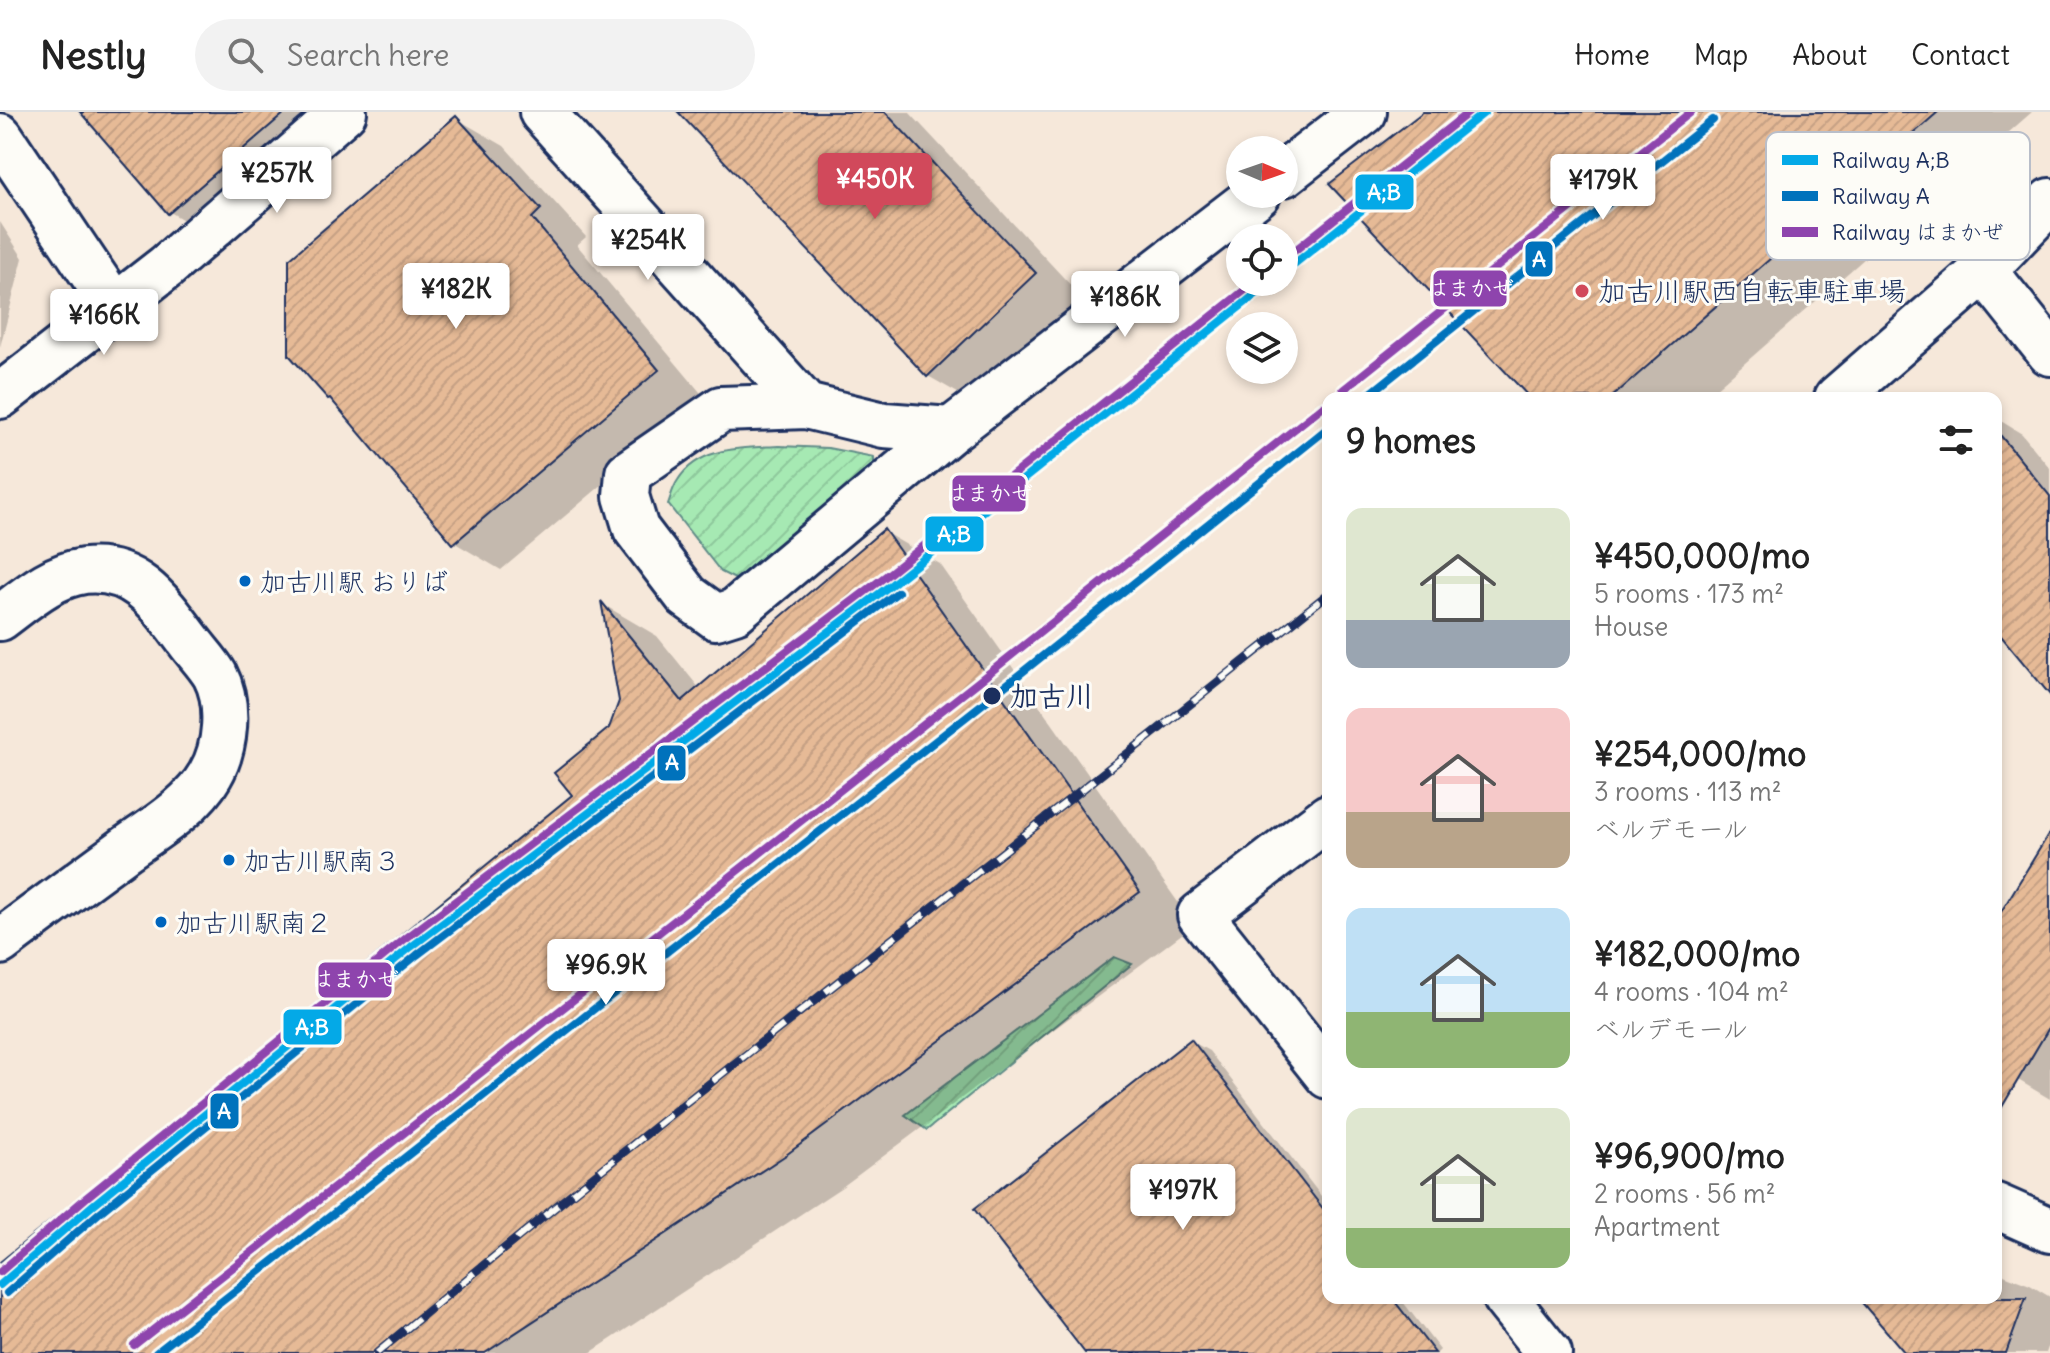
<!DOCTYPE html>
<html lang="en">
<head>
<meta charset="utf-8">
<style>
	:root { --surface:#fff; --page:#f2f2f2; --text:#222; --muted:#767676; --line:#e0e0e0; --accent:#d1495b }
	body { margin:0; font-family:Delius,"Klee One",sans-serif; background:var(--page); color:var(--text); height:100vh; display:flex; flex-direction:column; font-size:30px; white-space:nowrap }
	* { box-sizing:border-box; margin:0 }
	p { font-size:26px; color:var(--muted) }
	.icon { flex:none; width:44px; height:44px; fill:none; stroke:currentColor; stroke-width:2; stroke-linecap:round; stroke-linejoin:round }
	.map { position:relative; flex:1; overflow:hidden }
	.sheet { position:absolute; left:1322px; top:280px; width:680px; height:912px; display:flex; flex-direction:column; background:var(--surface); border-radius:16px; box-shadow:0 4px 12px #0003 }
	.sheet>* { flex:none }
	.needle { width:52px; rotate:92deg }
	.tools { position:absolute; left:1226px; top:24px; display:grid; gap:16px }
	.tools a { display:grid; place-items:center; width:72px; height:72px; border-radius:50%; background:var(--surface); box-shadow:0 4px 12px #0003; font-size:40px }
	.price { position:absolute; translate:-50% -68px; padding:0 18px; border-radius:8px; background:#fff; color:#222; font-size:26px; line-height:52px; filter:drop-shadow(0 2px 4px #0008) }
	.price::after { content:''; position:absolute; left:50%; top:48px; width:24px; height:18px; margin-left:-12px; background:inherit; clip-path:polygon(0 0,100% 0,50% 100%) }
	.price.current { background:var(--accent); color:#fff }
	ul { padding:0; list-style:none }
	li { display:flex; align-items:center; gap:24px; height:200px; padding:0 24px }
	li span { display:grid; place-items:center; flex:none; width:224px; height:160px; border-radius:16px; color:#555 }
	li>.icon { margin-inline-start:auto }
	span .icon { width:96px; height:96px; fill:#fffc; stroke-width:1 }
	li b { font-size:34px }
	h2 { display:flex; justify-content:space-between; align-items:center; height:96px; padding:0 24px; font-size:34px }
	header { display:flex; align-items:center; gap:48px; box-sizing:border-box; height:112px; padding:0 40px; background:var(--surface); border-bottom:2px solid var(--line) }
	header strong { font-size:38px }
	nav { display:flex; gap:44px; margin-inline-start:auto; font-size:28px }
	.search { width:560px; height:72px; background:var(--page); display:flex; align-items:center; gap:20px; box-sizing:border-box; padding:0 28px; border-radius:44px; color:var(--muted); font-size:30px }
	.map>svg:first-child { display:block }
</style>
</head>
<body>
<header>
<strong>Nestly</strong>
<div class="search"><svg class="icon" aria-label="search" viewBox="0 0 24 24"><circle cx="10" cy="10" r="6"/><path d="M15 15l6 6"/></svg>Search here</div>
<nav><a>Home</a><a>Map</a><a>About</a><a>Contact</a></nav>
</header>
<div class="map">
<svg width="2050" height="1241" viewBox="0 0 2050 1241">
	<defs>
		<pattern id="garden-furrows" width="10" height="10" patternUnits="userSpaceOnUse" patternTransform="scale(2)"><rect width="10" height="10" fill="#a6e9b3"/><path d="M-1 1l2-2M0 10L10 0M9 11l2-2" fill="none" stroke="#8ec89c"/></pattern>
		<pattern id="building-hatch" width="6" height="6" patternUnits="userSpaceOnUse" patternTransform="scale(2)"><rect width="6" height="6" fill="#e6ba96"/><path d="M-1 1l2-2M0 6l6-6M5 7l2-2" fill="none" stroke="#c5a084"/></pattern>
	</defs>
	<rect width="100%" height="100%" fill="#f6e8da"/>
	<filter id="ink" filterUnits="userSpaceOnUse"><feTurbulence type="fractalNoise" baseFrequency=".0125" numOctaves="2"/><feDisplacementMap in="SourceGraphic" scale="16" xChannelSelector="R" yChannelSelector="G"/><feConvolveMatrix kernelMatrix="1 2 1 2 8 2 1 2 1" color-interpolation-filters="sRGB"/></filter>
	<g filter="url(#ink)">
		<path fill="url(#garden-furrows)" stroke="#608c88" stroke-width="2" d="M 779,334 L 828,336 L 874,345 L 874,367 L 741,470 L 721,460 L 668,392 C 671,384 673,375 678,368 C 699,334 744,336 779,334 Z
			M 1114,845 L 1132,852 L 927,1018 L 905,1003 Z"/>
		<path fill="#0003" d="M 85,0 L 356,0 L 212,125 L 170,100 Z
			M 680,0 L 909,0 L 1091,195 L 984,296 L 928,264 Z
			M 1427,0 L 2032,0 L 1705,286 L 1532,286 Z
			M 457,7 L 504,34 L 586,125 L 577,133 L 705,286 L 501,458 L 455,431 L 335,290 L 329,286 Z
			M 0,110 L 23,146 L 0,235 Z
			M 1996,306 L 2022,322 L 2050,356 L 2050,573 L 1996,515 Z
			M 884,420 L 940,452 L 1194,813 L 842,1075 L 590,1241 L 0,1241 L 0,1152 L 575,683 L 610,618 L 622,589 L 604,493 L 657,524 L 700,577 Z
			M 2050,791 L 2050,987 L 1996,955 L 1996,882 Z
			M 1191,929 L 1209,939 L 1328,1093 L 1328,1186 L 1400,1186 L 1440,1238 L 1437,1241 L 1088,1241 Z
			M 1996,1160 L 2030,1173 L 2050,1185 L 2050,1230 L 2046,1241 L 1908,1241 L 1861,1186 L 1996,1186 Z"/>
		<path fill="url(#building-hatch)" stroke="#1b2f5e" stroke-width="2" d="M 80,0 L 286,0 L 168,102 Z
			M 678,0 L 885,0 L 1036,161 L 927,265 Z
			M 1423,0 L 1938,0 L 1611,286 L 1530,286 L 1329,72 Z
			M 456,4 L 541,97 L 532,106 L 659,258 L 453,432 L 330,286 L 328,287 L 289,243 L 289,147 Z
			M 1996,318 L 2050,384 L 2050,583 L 1996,518 Z
			M 884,417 L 1140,780 L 786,1043 L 485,1241 L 0,1241 L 0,1150 L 572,683 L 554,661 L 609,616 L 619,589 L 601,489 L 682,589 Z
			M 2050,720 L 2050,914 L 1996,1005 L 1996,808 Z
			M 1191,927 L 1328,1103 L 1328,1186 L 1392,1186 L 1435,1241 L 1085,1241 L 974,1097 Z
			M 1858,1186 L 2026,1186 L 2006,1241 L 1905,1241 Z"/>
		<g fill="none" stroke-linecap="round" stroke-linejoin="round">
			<g stroke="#1b2f5e" stroke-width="50">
				<path id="minor" d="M 542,0 L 806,294
					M 0,24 L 114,194
					M 1284,62 L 1364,0
					M 1984,158 L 2050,241
					M 0,284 L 166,155 L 344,0
					M 1837,286 L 1984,158 L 2050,89
					M 951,318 L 884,313 L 806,294 L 721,297 L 628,361 L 626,384 L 636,417 L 687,484 L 716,505 L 735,499 L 951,318 L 1258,82
					M 0,506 C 26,487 50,464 84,459 C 136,453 162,493 189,529 C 197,540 208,551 215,563 C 230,592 226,636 210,663 C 192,695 152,718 123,739 C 82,769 41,799 0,830
					M 1328,705 L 1200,803 L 1328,964
					M 1996,1094 L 2050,1118
					M 1505,1186 L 1549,1241"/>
			</g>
			<use href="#minor" stroke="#fdfcf7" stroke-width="44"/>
			<g stroke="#1b2f5e" stroke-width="9">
				<path id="rail" d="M 377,1241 C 689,982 1012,736 1328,482"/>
			</g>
			<use href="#rail" stroke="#fdfcf7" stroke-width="6" stroke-dasharray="18" stroke-linecap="butt"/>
			<g stroke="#fdfcf7" stroke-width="14">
				<path id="rail-1" d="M 1284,160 L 1485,0
					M 0,1173 L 93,1093 L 411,835 L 892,472 L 1271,170"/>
			</g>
			<g stroke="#fdfcf7" stroke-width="14">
				<path id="rail-2" d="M 1365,286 L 1713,8
					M 7,1181 L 99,1101 L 417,843 L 898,480
					M 156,1241 L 990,586 L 1328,316"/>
			</g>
			<g stroke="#fdfcf7" stroke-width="14">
				<path id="rail-3" d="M 1284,147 L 1469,0
					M 1343,278 L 1691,0
					M 0,1160 L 87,1085 L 405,827 L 886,464 L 1255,170
					M 134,1233 L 978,570 L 1322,295"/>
			</g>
			<use href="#rail-1" stroke="#04a9e7" stroke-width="8"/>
			<use href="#rail-2" stroke="#0072bc" stroke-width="8"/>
			<use href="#rail-3" stroke="#8e44ad" stroke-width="8"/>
		</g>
	</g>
	<circle fill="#d1495b" stroke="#fdfcf7" stroke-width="3" cx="1582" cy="179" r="8"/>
	<g fill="#0065bd" stroke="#fdfcf7" stroke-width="3">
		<circle cx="245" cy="469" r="7"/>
		<circle cx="229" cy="748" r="7"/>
		<circle cx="161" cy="810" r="7"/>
	</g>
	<circle fill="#1b2f5e" stroke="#fdfcf7" stroke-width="3" cx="992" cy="584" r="10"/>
	<g text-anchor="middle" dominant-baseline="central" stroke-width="6" stroke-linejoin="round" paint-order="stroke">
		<g font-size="26" fill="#1b2f5e" stroke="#fdfcf7" text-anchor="start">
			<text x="260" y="469">加古川駅 おりば</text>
			<text x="244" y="748">加古川駅南３</text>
			<text x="176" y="810">加古川駅南２</text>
		</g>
		<g font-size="28" fill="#1b2f5e" stroke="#fdfcf7" text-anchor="start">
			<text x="1598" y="179">加古川駅西自転車駐車場</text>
		</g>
		<g font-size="28" font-weight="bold" fill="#1b2f5e" stroke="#fdfcf7" text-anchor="start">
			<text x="1010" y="584">加古川</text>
		</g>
	</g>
	<rect x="1766" y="20" width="264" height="128" rx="12" fill="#fdfcf7" stroke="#b9bec9" stroke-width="2"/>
	<rect x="1782" y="43" width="36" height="10" fill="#04a9e7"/>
	<rect x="1782" y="79" width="36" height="10" fill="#0072bc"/>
	<rect x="1782" y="115" width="36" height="10" fill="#8e44ad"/>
	<g font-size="22" fill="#1b2f5e">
		<text x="1832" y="56">Railway A;B</text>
		<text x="1832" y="92">Railway A</text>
		<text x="1832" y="128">Railway はまかぜ</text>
	</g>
	<g stroke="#fdfcf7" stroke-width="3">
		<rect x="1354" y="61" width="61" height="38" rx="8" fill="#04a9e7"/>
		<rect x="1524" y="128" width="30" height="38" rx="8" fill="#0072bc"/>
		<rect x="1432" y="157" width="76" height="39" rx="8" fill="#8e44ad"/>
		<rect x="951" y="362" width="76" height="39" rx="8" fill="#8e44ad"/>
		<rect x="924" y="403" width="61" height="38" rx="8" fill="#04a9e7"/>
		<rect x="656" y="632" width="31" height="38" rx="8" fill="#0072bc"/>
		<rect x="317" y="849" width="76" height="38" rx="8" fill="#8e44ad"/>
		<rect x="282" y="896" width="61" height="38" rx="8" fill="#04a9e7"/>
		<rect x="209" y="980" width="31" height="38" rx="8" fill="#0072bc"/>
	</g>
	<g font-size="22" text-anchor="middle" font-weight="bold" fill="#fff">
		<text x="1384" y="88">A;B</text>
		<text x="1539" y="155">A</text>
		<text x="1470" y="184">はまかぜ</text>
		<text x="989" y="389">はまかぜ</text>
		<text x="954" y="430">A;B</text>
		<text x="672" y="658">A</text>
		<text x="355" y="875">はまかぜ</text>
		<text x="312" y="923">A;B</text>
		<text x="224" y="1007">A</text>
	</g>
</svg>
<div class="tools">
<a><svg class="needle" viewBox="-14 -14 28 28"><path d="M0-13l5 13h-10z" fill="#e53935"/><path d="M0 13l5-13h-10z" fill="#767676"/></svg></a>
<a><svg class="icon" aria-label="locate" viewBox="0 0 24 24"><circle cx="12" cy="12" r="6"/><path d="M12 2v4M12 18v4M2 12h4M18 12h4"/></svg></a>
<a><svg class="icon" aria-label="layers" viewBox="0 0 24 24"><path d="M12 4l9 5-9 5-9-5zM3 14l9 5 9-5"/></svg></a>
</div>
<b class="price" style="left:277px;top:103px">¥257K</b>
<b class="price current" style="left:875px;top:109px">¥450K</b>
<b class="price" style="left:1603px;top:110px">¥179K</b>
<b class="price" style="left:648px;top:170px">¥254K</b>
<b class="price" style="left:456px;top:219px">¥182K</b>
<b class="price" style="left:1125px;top:227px">¥186K</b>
<b class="price" style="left:104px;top:245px">¥166K</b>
<b class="price" style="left:606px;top:895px">¥96.9K</b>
<b class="price" style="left:1183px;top:1120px">¥197K</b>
<section class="sheet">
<h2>9 homes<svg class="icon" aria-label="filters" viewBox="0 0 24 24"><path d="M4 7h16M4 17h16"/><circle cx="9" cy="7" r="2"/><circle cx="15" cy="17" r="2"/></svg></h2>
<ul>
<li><span style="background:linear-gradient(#dfe7d0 70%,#9aa5b1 0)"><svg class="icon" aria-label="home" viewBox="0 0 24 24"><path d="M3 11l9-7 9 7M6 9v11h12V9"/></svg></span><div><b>¥450,000/mo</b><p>5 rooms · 173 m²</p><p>House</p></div></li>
<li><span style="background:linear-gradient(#f6c9c9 65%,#b9a48a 0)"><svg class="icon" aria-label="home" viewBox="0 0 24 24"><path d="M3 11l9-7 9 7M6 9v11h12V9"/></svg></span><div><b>¥254,000/mo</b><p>3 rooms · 113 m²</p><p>ベルデモール</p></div></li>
<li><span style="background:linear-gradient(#bfe0f5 65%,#8fb573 0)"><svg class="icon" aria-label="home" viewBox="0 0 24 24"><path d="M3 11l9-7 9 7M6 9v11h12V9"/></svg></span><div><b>¥182,000/mo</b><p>4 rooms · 104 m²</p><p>ベルデモール</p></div></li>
<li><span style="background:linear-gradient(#dfe7d0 75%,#8fb573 0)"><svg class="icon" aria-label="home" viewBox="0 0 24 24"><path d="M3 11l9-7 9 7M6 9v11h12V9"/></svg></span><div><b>¥96,900/mo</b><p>2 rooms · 56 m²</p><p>Apartment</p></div></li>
</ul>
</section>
</div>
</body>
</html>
